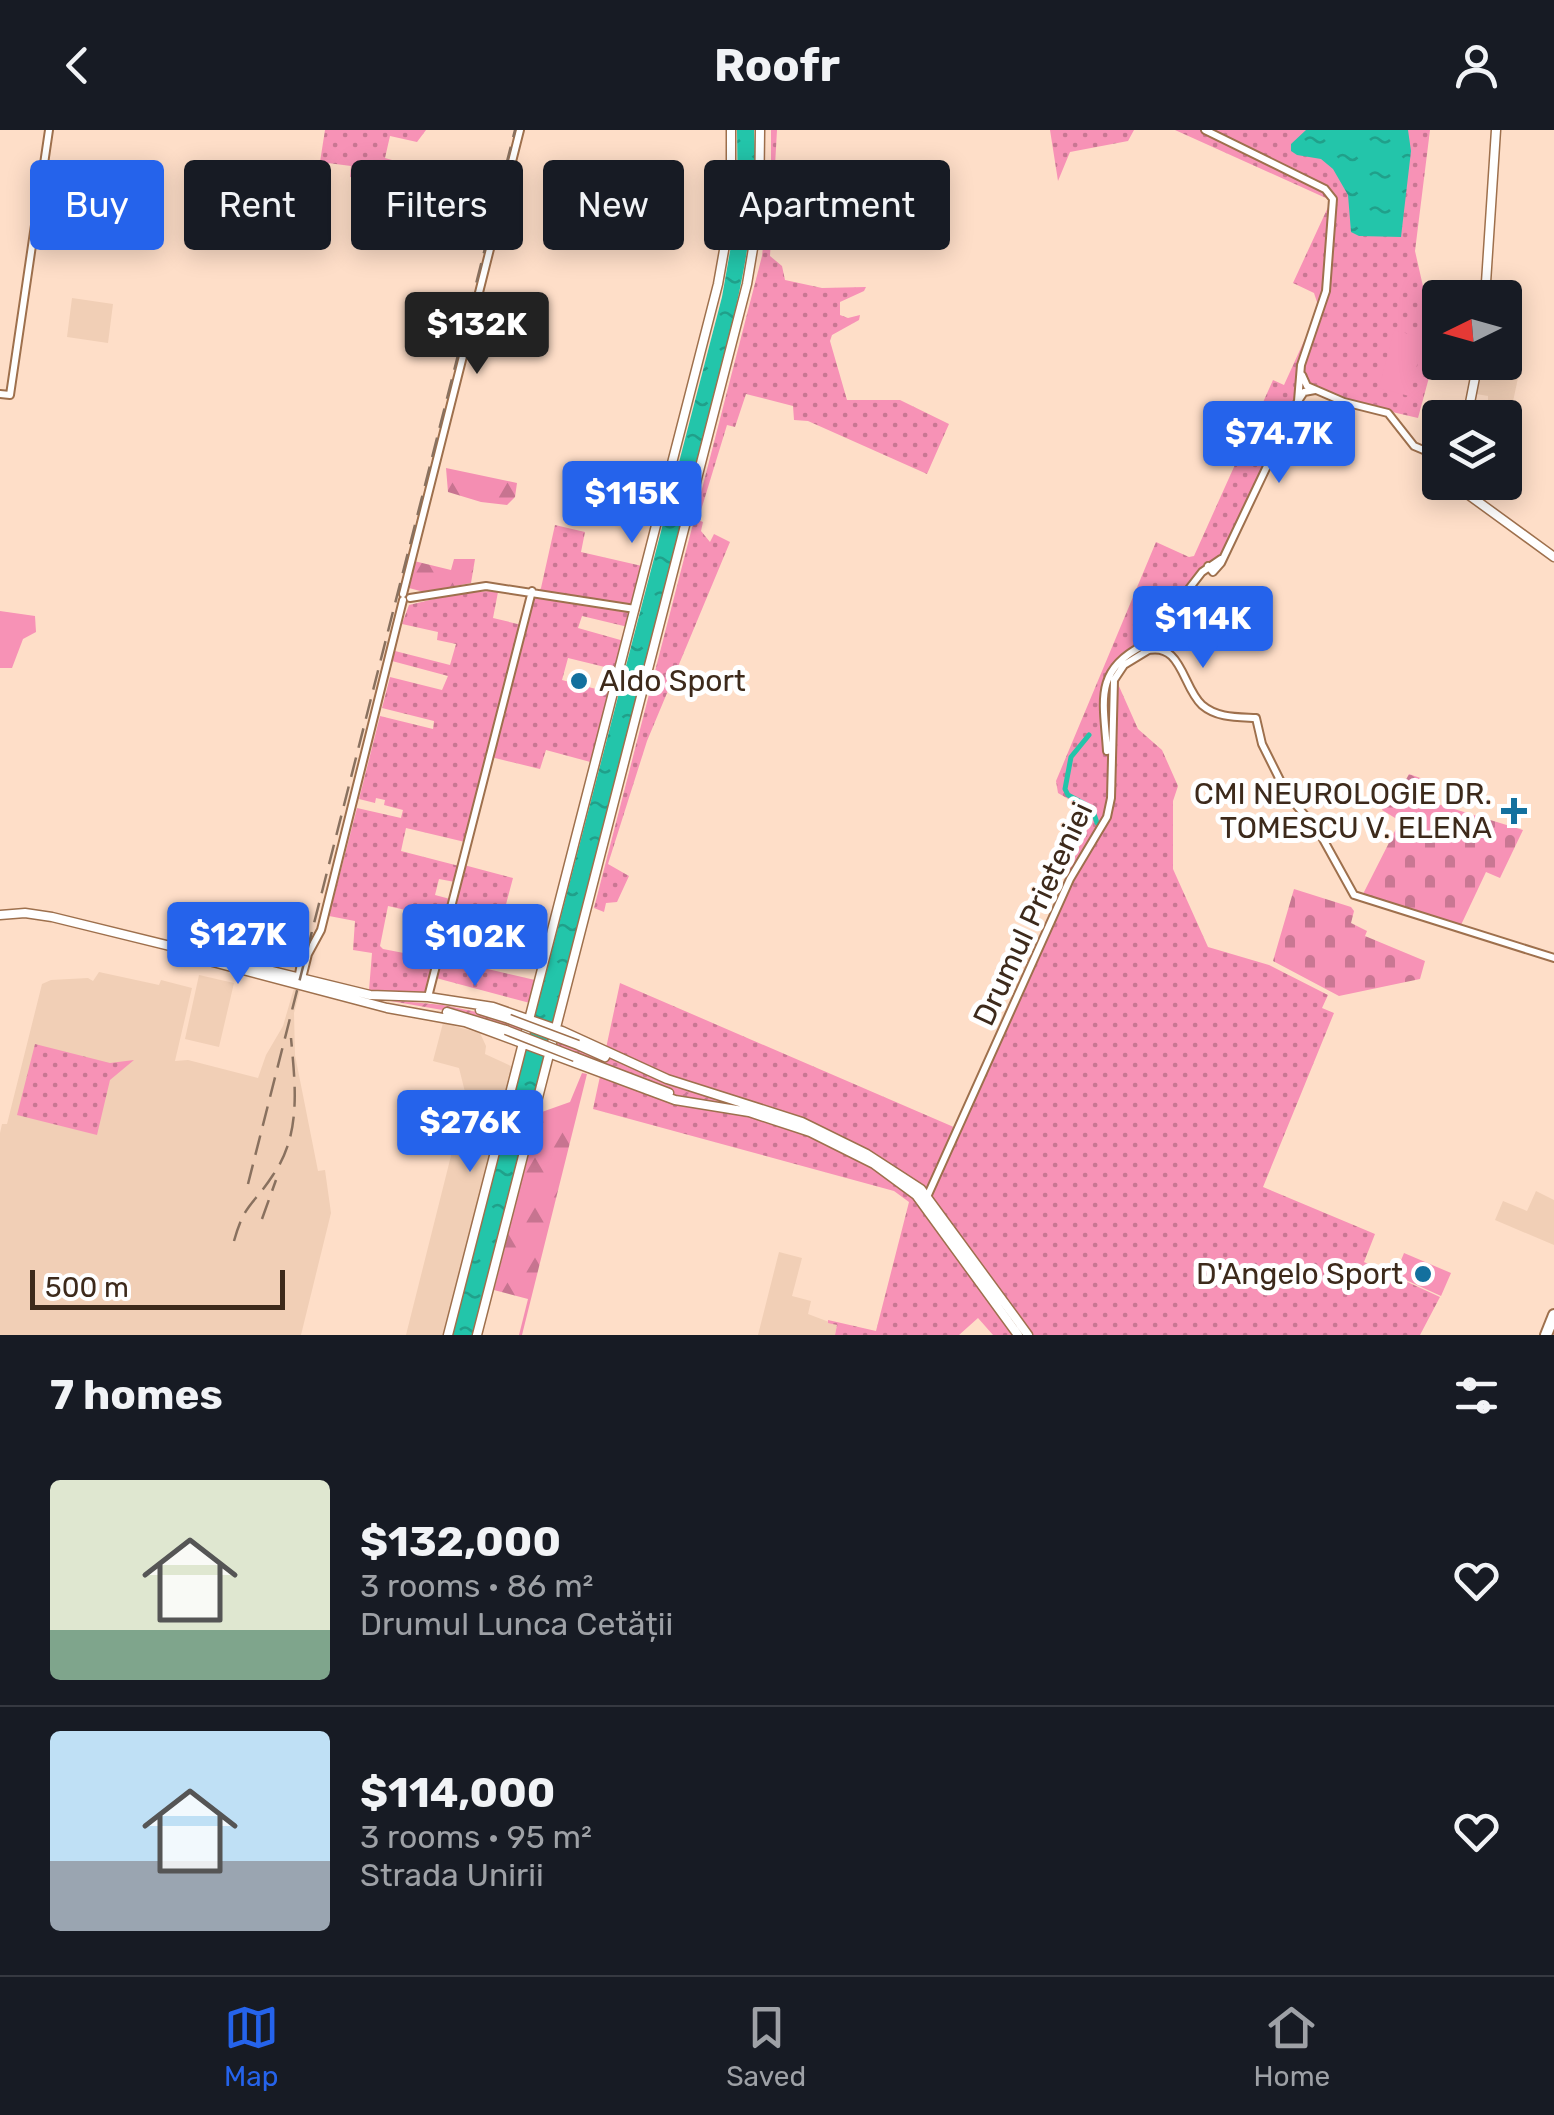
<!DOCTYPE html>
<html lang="en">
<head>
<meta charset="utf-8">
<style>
	:root { --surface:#171b24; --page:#242831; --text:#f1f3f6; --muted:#9ea1a6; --line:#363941; --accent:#2563eb }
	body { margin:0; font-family:Rubik,sans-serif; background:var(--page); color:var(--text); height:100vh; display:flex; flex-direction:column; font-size:38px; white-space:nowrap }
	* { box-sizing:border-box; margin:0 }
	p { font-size:32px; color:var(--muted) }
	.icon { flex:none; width:55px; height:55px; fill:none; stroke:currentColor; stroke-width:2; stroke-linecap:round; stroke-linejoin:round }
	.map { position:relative; height:1205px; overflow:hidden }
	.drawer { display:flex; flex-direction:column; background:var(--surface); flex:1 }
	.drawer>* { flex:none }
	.banner { position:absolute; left:30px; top:30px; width:1000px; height:90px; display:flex; gap:20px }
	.needle { width:65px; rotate:265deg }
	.buttons { position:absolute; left:1422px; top:150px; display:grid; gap:20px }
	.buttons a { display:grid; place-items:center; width:100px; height:100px; border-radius:10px; background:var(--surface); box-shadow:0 5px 25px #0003; font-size:50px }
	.scale { position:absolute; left:30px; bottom:25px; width:255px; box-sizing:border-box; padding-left:10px; border:5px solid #3d2a1b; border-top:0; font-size:28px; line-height:35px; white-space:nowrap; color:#3d2a1b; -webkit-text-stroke:8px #fff; paint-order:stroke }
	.price { position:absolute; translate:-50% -85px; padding:0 22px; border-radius:10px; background:var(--accent); color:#fff; font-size:32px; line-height:65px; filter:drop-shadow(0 2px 5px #0008) }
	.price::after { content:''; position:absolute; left:50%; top:60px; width:30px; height:22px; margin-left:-15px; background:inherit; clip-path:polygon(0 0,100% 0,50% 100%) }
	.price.selected { background:#222; color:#fff }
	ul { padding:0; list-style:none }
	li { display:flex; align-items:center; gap:30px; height:250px; padding:0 50px }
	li+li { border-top:2px solid var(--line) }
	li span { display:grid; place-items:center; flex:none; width:280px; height:200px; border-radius:10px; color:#555 }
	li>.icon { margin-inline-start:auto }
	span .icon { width:120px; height:120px; fill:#fffc; stroke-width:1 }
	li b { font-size:42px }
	h2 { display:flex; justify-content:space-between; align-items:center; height:120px; padding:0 50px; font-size:42px }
	.pill { padding:0 35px; border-radius:10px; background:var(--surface); box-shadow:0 5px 25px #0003; font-size:35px; line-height:90px }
	.pill.selected { background:var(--accent); color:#fff }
	header { display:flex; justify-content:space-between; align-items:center; height:130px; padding:0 50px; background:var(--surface); font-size:45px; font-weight:700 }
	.tab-bar { display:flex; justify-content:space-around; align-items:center; height:140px; border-top:2px solid var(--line); background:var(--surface); font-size:28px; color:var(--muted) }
	.tab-bar a { display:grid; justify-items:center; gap:5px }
	.tab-bar .selected { color:var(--accent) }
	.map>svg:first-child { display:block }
</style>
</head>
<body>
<header><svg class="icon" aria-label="back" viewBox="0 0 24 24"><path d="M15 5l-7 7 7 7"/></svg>Roofr<svg class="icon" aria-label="person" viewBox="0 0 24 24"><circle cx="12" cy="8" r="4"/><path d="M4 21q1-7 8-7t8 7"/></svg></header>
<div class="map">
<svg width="1554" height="1205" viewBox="0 0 1554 1205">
	<defs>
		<pattern id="grass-dots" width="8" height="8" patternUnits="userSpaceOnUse" patternTransform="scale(2.5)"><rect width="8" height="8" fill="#f792b6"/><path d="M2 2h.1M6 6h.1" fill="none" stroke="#c97793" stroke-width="1.8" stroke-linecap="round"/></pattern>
		<pattern id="forest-firs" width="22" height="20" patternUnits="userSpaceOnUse" patternTransform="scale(2.5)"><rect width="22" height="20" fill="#f48eb2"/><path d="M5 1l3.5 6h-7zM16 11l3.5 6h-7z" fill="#c77490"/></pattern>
		<pattern id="cemetery-stones" width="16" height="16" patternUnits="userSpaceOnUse" patternTransform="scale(2.5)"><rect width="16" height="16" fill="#f792b6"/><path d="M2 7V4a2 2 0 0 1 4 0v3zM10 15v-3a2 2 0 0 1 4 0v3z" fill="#c97793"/></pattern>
		<pattern id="garden-furrows" width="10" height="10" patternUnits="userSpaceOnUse" patternTransform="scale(2.5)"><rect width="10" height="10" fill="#f792b6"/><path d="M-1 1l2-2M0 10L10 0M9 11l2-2" fill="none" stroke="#c97793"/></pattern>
		<pattern id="water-ripples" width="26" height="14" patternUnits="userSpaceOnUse" patternTransform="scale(2.5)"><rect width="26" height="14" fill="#23c5aa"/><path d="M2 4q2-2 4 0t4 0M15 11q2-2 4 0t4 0" fill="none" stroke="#20a08a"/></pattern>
	</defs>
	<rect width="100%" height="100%" fill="#fedec8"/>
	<path fill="#f1cfb6" d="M 72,168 L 113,174 L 108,213 L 67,207 Z
		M 1499,233 L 1521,234 L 1512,276 L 1506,275 L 1505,279 L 1488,273 L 1488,266 L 1476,264 L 1480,244 L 1497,246 Z
		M 99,842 L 159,855 L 161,850 L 192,858 L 175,931 L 188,930 L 258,948 L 266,925 L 283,896 L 294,858 L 300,860 L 294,883 L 295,925 L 318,1041 L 325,1040 L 331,1083 L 301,1205 L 0,1205 L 0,1003 L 2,994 L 7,994 L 42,854 L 51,850 L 88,848 L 93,851 Z
		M 199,845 L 234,853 L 219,917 L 185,909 Z
		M 443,893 L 480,903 L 486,916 L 485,924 L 513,937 L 446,1205 L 406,1205 L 466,966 L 459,938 L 433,931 Z
		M 1536,1061 L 1554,1070 L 1554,1115 L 1495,1090 L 1503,1071 L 1527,1081 Z
		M 779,1122 L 802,1128 L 792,1166 L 811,1171 L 808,1184 L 837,1195 L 835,1205 L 758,1205 Z"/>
	<path fill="url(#grass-dots)" d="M 325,0 L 426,0 L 417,12 L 390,6 L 385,28 L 399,32 L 380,51 L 350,47 L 351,36 L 320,32 Z
		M 771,0 L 777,0 L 770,126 L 782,136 L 785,150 L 822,158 L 866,157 L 864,161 L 840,172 L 840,185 L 848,188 L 860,185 L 859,190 L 832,205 L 830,211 L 847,270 L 900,270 L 949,294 L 927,344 L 808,291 L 794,290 L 793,276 L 746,264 L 735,297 L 727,295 L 698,390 L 703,392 L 701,401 L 710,412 L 714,404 L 730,412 L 647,611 L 608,734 L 629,746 L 617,772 L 606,773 L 604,782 L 594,778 L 762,126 L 771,46 Z
		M 1050,0 L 1134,0 L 1128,11 L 1070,22 L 1058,51 Z
		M 1175,0 L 1430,0 L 1415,121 L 1437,218 L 1418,288 L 1358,274 L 1317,259 L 1304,264 L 1227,418 L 1218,431 L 1209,433 L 1151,508 L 1137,515 L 1138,520 L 1150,522 L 1124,539 L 1118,554 L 1138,599 L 1162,620 L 1178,656 L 1173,671 L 1173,739 L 1208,817 L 1269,835 L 1328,865 L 1322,878 L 1334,883 L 1263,1057 L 1375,1104 L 1364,1132 L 1440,1167 L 1420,1205 L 993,1205 L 978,1188 L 959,1205 L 835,1205 L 837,1195 L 828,1193 L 828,1190 L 876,1201 L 909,1072 L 894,1061 L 593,979 L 620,853 L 956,998 L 1091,690 L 1087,680 L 1058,663 L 1056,651 L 1156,412 L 1189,427 L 1194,426 L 1273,250 L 1284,255 L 1319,178 L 1314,163 L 1293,153 L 1329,75 L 1328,69 Z
		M 555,395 L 585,402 L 581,422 L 642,436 L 628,497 L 582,486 L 578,498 L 624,511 L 617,540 L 568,528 L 562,550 L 611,563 L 594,633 L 546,620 L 540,639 L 487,626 L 465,712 L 406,698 L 401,721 L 459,736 L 455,752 L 439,749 L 435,765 L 450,769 L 445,789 L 388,776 L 380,816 L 383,819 L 435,829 L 426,863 L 369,860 L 372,823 L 353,820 L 355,791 L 329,786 L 357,678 L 401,688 L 403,680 L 384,675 L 385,670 L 376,668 L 375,673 L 359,669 L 380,586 L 433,599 L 434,591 L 382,578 L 390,547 L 442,560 L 448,546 L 392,531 L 395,521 L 450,535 L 456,514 L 437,510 L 438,502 L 402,494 L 409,475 L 459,463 L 489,461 L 498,462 L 493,488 L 526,496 L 534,468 L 541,458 Z
		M 464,735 L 513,748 L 500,797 L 451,784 Z
		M 441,828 L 535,850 L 530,873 L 436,848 Z
		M 35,914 L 110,933 L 134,930 L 110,950 L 97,1005 L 17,985 Z"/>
	<path fill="url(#forest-firs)" d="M 446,338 L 517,353 L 515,367 L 507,375 L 481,372 L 448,362 Z
		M 454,429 L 475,429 L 471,453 L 424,462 L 409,458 L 414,431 L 451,440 Z
		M 582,943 L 587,944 L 522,1205 L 519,1205 L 528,1169 L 494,1160 L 539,983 L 570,972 Z"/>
	<path fill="url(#cemetery-stones)" d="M 1409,644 L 1426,650 L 1428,671 L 1523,700 L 1500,748 L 1486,742 L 1461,795 L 1363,764 L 1400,691 L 1382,680 L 1392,658 L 1400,661 Z
		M 1294,759 L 1351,777 L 1354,781 L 1351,793 L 1367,801 L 1365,806 L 1425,831 L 1420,849 L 1339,866 L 1273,831 Z"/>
	<path fill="url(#garden-furrows)" d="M 379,869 L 443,875 L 491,885 L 670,958 L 769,983 L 866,1028 L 754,981 L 669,961 L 454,882 Z"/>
	<path fill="#f792b6" d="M 1394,200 L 1424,208 L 1409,266 L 1379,258 Z
		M 0,481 L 35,486 L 36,502 L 23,509 L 12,538 L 0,538 Z
		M 1404,1123 L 1451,1143 L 1441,1166 L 1395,1145 Z"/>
	<path fill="url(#water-ripples)" d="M 737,0 L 754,0 C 758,61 749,118 736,177 L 473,1205 L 452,1205 L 722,167 L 738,76 Z
		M 1306,0 L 1408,0 L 1411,21 L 1401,107 L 1359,106 L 1351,102 L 1348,65 L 1333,39 L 1321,29 L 1297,25 L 1291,21 L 1291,14 Z"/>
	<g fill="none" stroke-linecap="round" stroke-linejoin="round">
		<path stroke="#23c5aa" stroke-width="5" d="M 1089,605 L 1071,627 L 1065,659 L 1068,665 L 1092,678 L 1097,693"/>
		<g stroke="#9e704d" stroke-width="10">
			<path id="tertiary" d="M 1205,0 L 1325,59 L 1333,69 L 1326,161 L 1301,235 L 1298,271
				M 1302,245 L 1307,256 L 1344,272 L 1388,283 L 1414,316 L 1440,327
				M 0,264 L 10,265 L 49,0
				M 1208,436 L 1213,442 L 1221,433 L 1298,271 L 1304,262 L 1315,260
				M 403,464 L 520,0
				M 410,468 L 486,456 L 635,479
				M 1147,513 L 1143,515 L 1145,521 C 1182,510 1182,557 1202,575 C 1217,588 1237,587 1256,588 L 1262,614 L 1288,666 L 1318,700 L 1354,765 L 1554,828
				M 1147,513 L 1202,442 L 1221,429
				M 1107,621 C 1104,573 1093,541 1142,516
				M 299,844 L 303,823 L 309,821
				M 302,848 L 308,824 L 321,800 L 403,470
				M 428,867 L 532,461
				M 927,1067 L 1070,749 L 1107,687 L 1111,668 L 1114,550 L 1124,535 L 1147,521"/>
		</g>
		<g stroke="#9e704d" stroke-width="11">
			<path id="secondary" d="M 1485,168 L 1496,0
				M 1467,288 L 1478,232
				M 1457,352 L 1462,360 L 1554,427
				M 0,785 L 25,783 L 52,787 L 370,865 L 428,867 L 493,877 L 562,901 L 667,949 L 802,992 L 867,1024 L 921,1059 L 1028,1205
				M 175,822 L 387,878 L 465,892 L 675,970 L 749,982 L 810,1002 L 874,1034 L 916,1065 L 1018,1205
				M 480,880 L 509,889
				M 447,882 L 506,900
				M 578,915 L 605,927
				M 575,927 L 669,963
				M 448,1205 L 718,154 L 731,81 L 731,0
				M 477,1205 L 747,154 L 759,83 L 760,0"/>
		</g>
		<g stroke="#9e704d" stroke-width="14">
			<path id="primary" d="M 1546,1205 L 1554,1185"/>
		</g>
		<use href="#tertiary" stroke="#fff" stroke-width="6"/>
		<use href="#secondary" stroke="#fff" stroke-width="8"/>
		<use href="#primary" stroke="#fff" stroke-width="10"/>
		<path stroke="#89715f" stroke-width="2.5" stroke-dasharray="20 10" stroke-linecap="butt" d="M 248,1054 L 515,0
			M 262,1089 L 276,1050
			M 234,1111 C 245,1072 253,1076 273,1045 C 302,1004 295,954 291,908"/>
		<g stroke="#9e704d" stroke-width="11" stroke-linecap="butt">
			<path id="secondary-bridge" d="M 509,889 L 578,915
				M 506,900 L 575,927"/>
		</g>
		<use href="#secondary-bridge" stroke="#fff" stroke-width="8"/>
	</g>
	<g fill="#13709e" stroke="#fff" stroke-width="4">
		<circle cx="579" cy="551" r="10"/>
		<path d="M1509 666h10v10h10v10h-10v10h-10v-10h-10v-10h10z"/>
		<circle cx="1423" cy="1144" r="10"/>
	</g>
	<g text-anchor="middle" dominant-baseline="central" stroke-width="10" stroke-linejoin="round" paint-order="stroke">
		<g font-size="30" fill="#3d2a1b" stroke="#fff" text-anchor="end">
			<text x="599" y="551" text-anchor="start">Aldo Sport</text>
			<text x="1492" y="664">CMI NEUROLOGIE DR.<tspan x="1492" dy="34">TOMESCU V. ELENA</tspan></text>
			<text x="1403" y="1144">D'Angelo Sport</text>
		</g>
		<g font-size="30" fill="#3d2a1b" stroke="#fff">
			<text transform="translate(1033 784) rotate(-65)">Drumul Prieteniei</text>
		</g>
	</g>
</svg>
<div class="buttons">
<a><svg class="needle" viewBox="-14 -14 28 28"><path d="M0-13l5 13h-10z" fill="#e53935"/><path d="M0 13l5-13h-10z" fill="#9ea1a6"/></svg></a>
<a><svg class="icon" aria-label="layers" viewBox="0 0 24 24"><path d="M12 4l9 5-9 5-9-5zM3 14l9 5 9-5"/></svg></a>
</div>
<div class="scale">500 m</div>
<b class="price selected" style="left:477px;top:247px">$132K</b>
<b class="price" style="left:1279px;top:356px">$74.7K</b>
<b class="price" style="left:632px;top:416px">$115K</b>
<b class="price" style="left:1203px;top:541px">$114K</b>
<b class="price" style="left:238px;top:857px">$127K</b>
<b class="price" style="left:475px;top:859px">$102K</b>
<b class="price" style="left:470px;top:1045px">$276K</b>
<div class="banner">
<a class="pill selected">Buy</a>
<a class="pill">Rent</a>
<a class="pill">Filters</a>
<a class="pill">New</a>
<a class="pill">Apartment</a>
</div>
</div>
<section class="drawer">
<h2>7 homes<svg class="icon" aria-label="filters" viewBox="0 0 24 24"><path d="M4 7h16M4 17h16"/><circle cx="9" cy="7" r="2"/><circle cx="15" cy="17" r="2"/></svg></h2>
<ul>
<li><span style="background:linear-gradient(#dfe7d0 75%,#7fa58c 0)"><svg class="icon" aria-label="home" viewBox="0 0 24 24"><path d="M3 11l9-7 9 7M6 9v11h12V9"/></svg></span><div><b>$132,000</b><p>3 rooms · 86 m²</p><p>Drumul Lunca Cetății</p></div><svg class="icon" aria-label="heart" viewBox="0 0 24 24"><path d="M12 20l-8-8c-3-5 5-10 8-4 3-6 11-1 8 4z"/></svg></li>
<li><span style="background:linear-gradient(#bfe0f5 65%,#9aa5b1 0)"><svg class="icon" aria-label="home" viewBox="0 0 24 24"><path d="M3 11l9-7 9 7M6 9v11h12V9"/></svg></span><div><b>$114,000</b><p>3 rooms · 95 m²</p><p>Strada Unirii</p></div><svg class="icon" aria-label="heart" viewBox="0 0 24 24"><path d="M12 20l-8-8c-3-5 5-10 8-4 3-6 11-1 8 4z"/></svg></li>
</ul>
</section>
<nav class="tab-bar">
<a class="selected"><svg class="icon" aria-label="map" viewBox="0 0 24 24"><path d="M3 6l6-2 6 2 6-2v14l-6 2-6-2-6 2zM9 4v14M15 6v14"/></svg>Map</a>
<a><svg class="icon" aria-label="saved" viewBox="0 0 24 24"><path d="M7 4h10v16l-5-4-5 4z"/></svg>Saved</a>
<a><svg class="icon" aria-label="home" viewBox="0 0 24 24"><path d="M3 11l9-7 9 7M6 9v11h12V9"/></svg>Home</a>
</nav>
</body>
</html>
